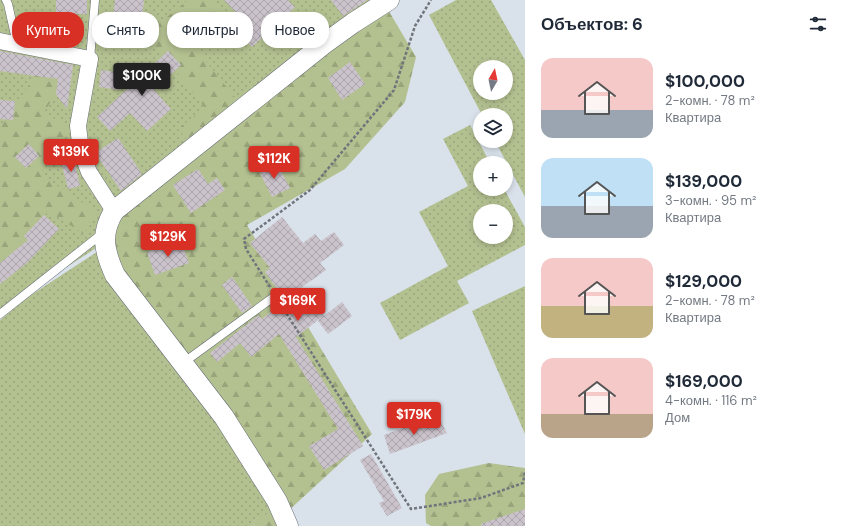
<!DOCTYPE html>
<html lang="ru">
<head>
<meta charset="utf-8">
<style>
	:root { --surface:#fff; --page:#f2f2f3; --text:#1f2937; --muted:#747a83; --accent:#d93025 }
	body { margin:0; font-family:"DM Sans",sans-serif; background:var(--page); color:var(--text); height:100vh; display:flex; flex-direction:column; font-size:15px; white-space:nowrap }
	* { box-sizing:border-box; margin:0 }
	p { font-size:13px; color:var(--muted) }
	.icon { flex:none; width:22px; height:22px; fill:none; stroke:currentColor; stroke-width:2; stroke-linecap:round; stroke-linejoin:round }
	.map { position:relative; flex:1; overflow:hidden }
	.sheet { display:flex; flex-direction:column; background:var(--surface); width:320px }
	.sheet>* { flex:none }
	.hud { position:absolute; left:12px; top:12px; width:380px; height:36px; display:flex; gap:8px }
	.needle { width:26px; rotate:9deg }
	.tools { position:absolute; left:473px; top:60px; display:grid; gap:8px }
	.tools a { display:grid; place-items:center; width:40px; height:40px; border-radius:50%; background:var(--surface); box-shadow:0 2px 6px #0003; font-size:20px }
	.price { position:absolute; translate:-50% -34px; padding:0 9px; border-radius:4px; background:var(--accent); color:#fff; font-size:13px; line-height:26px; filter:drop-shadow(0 1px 2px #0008) }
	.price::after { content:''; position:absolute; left:50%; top:24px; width:12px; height:9px; margin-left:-6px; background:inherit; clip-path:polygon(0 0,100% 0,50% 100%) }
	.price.selected { background:#222; color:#fff }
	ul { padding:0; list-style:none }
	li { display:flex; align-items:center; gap:12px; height:100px; padding:0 16px }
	li span { display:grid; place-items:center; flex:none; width:112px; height:80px; border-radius:12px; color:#555 }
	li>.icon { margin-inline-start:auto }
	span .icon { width:48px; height:48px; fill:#fffc; stroke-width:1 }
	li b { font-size:17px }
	h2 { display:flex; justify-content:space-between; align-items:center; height:48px; padding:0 16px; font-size:17px }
	.pill { padding:0 14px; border-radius:16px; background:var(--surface); box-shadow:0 2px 6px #0003; font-size:14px; line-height:36px }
	.pill.selected { background:var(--accent); color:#fff }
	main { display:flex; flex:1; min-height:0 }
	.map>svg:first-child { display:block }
</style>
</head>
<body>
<main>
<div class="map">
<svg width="525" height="526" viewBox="0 0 525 526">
	<defs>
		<pattern id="grass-dots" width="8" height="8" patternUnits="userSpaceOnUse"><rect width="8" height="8" fill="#b3c090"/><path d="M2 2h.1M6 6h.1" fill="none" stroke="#99a47b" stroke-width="1.8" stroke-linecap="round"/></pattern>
		<pattern id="forest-firs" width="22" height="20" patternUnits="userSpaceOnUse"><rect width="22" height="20" fill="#b3c090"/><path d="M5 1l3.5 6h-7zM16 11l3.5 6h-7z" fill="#99a47b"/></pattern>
		<pattern id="building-cross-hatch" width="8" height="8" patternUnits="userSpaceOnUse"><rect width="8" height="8" fill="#cbc3cb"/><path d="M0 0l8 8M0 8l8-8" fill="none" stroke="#ada6ad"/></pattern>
	</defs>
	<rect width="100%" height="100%" fill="#d9e1ea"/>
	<path fill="url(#grass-dots)" fill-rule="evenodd" d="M 0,0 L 389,0 L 104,243 L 25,294 L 0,314 Z
		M 456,0 L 491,0 L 525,60 L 525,197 L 495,141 L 506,141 L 506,115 L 482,115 L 429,15 ZM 480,67 L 506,67 L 506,93 L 480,93 Z
		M 470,125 L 490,163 L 480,163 L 480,189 L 504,189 L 525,227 L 525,245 L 457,281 L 469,303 L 400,340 L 380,303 L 448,266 L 419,212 L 468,186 L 443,139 ZM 480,211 L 506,211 L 506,237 L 480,237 Z
		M 103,248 L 283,515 L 269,514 L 255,519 L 253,526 L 0,526 L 0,320 L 28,297 Z
		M 525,286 L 525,434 L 472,311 Z"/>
	<path fill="url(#forest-firs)" d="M 188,0 L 215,0 L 227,15 L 192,44 L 241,105 L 191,145 L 178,129 L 205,108 L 146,34 Z
		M 384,3 L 416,57 L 405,102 L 345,169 L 247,225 L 372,434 L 287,512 L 291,526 L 253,526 L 255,519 L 269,513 L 283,515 L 117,274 L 104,243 L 117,210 Z
		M 43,64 L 66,79 L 44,112 L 70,129 L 40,174 L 98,213 L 84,234 L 48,211 L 7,274 L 0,269 L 0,128 Z
		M 489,463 L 525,468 L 525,526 L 431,526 L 426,523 L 425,495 L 439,474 Z"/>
	<path fill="url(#building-cross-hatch)" d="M 56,0 L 87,0 L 87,14 L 56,14 Z
		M 115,0 L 144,0 L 142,19 L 113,16 Z
		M 224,0 L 288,0 L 295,7 L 252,47 L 239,33 L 248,25 Z
		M 331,0 L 367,0 L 343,16 Z
		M 0,51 L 73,65 L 67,109 L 56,94 L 58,79 L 0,71 Z
		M 168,51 L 181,65 L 154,90 L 171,109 L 147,131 L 130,113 L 110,131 L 97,117 Z
		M 350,62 L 365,84 L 342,100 L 328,78 Z
		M 101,70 L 122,73 L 119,90 L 99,87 Z
		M 0,100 L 15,101 L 13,120 L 0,119 Z
		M 118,138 L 142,174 L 121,191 L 95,153 Z
		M 29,144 L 39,156 L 26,168 L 15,157 Z
		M 74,158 L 80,186 L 68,189 L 61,161 Z
		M 276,162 L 290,188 L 272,197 L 259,171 Z
		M 198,169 L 208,184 L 217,178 L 225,190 L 191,213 L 173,185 Z
		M 44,215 L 59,229 L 27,263 L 0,284 L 0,263 L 28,240 L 24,236 Z
		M 282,217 L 303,243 L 315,234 L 321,241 L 334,232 L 344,245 L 320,263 L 326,270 L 302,287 L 324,316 L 342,302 L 352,316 L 328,334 L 318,321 L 321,318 L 296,337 L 363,446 L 324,470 L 309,446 L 338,429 L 279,334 L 251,357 L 240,343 L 217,362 L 210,353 L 259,315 L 262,319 L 285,300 L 265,272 L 270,268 L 250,243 Z
		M 181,241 L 189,263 L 155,275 L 147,252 Z
		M 232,277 L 252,306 L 242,313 L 222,285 Z
		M 439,418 L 447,433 L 390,454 L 384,435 L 415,424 L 417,429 Z
		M 371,454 L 402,508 L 387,516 L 379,503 L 384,501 L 360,460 Z
		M 525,509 L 525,526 L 481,526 L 481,524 Z"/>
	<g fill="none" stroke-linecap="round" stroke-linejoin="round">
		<g stroke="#676e76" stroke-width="9">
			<path id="service" d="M 6,0 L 8,4 L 17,44
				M 90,59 L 95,0
				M 0,314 L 103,233
				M 183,363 L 275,296"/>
		</g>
		<g stroke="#676e76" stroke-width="17">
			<path id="minor" d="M 0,41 L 90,59 L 78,126 L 81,151 L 89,172 L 114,211"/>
		</g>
		<g stroke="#676e76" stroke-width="21">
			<path id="tertiary" d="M 288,526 L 277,501 L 224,417 L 115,275 C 104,251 100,234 114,211 L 324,44 L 353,23 L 389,0"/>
		</g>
		<path stroke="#6f757b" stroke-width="2.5" stroke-dasharray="3 2" stroke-linecap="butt" d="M 270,287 L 246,249 L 244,239 L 310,190 L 394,90 L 415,26 L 431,0
			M 281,305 L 411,509 L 481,498 L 523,483 L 525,472"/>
		<use href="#service" stroke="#fff" stroke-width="8"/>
		<use href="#minor" stroke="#fff" stroke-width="16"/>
		<use href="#tertiary" stroke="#fff" stroke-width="20"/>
	</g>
</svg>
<div class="tools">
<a><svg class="needle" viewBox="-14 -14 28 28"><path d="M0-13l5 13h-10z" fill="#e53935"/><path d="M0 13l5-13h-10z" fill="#747a83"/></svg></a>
<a><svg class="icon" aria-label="layers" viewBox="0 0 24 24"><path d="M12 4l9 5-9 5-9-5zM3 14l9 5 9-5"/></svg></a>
<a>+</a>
<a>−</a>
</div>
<b class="price selected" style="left:142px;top:97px">$100K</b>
<b class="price" style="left:71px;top:173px">$139K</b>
<b class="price" style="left:274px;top:180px">$112K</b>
<b class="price" style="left:168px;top:258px">$129K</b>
<b class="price" style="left:298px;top:322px">$169K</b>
<b class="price" style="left:414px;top:436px">$179K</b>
<div class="hud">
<a class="pill selected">Купить</a>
<a class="pill">Снять</a>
<a class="pill">Фильтры</a>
<a class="pill">Новое</a>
</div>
</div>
<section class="sheet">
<h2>Объектов: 6<svg class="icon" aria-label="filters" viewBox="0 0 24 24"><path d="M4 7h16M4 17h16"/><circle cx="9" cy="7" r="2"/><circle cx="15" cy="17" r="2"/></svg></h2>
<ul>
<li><span style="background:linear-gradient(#f6c9c9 65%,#9aa5b1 0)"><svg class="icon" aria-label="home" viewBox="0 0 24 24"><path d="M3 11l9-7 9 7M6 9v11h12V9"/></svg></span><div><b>$100,000</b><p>2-комн. · 78 m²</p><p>Квартира</p></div></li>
<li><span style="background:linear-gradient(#bfe0f5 60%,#9aa5b1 0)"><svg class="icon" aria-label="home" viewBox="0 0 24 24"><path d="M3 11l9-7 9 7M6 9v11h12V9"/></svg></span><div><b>$139,000</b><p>3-комн. · 95 m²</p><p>Квартира</p></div></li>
<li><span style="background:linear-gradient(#f6c9c9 60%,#c2b280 0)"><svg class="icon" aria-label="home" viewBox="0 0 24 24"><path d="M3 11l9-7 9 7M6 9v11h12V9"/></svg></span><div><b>$129,000</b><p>2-комн. · 78 m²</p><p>Квартира</p></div></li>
<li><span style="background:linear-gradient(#f6c9c9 70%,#b9a48a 0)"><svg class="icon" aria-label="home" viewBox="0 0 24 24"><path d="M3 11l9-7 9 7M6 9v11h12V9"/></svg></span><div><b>$169,000</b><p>4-комн. · 116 m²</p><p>Дом</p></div></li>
</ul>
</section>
</main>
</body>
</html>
